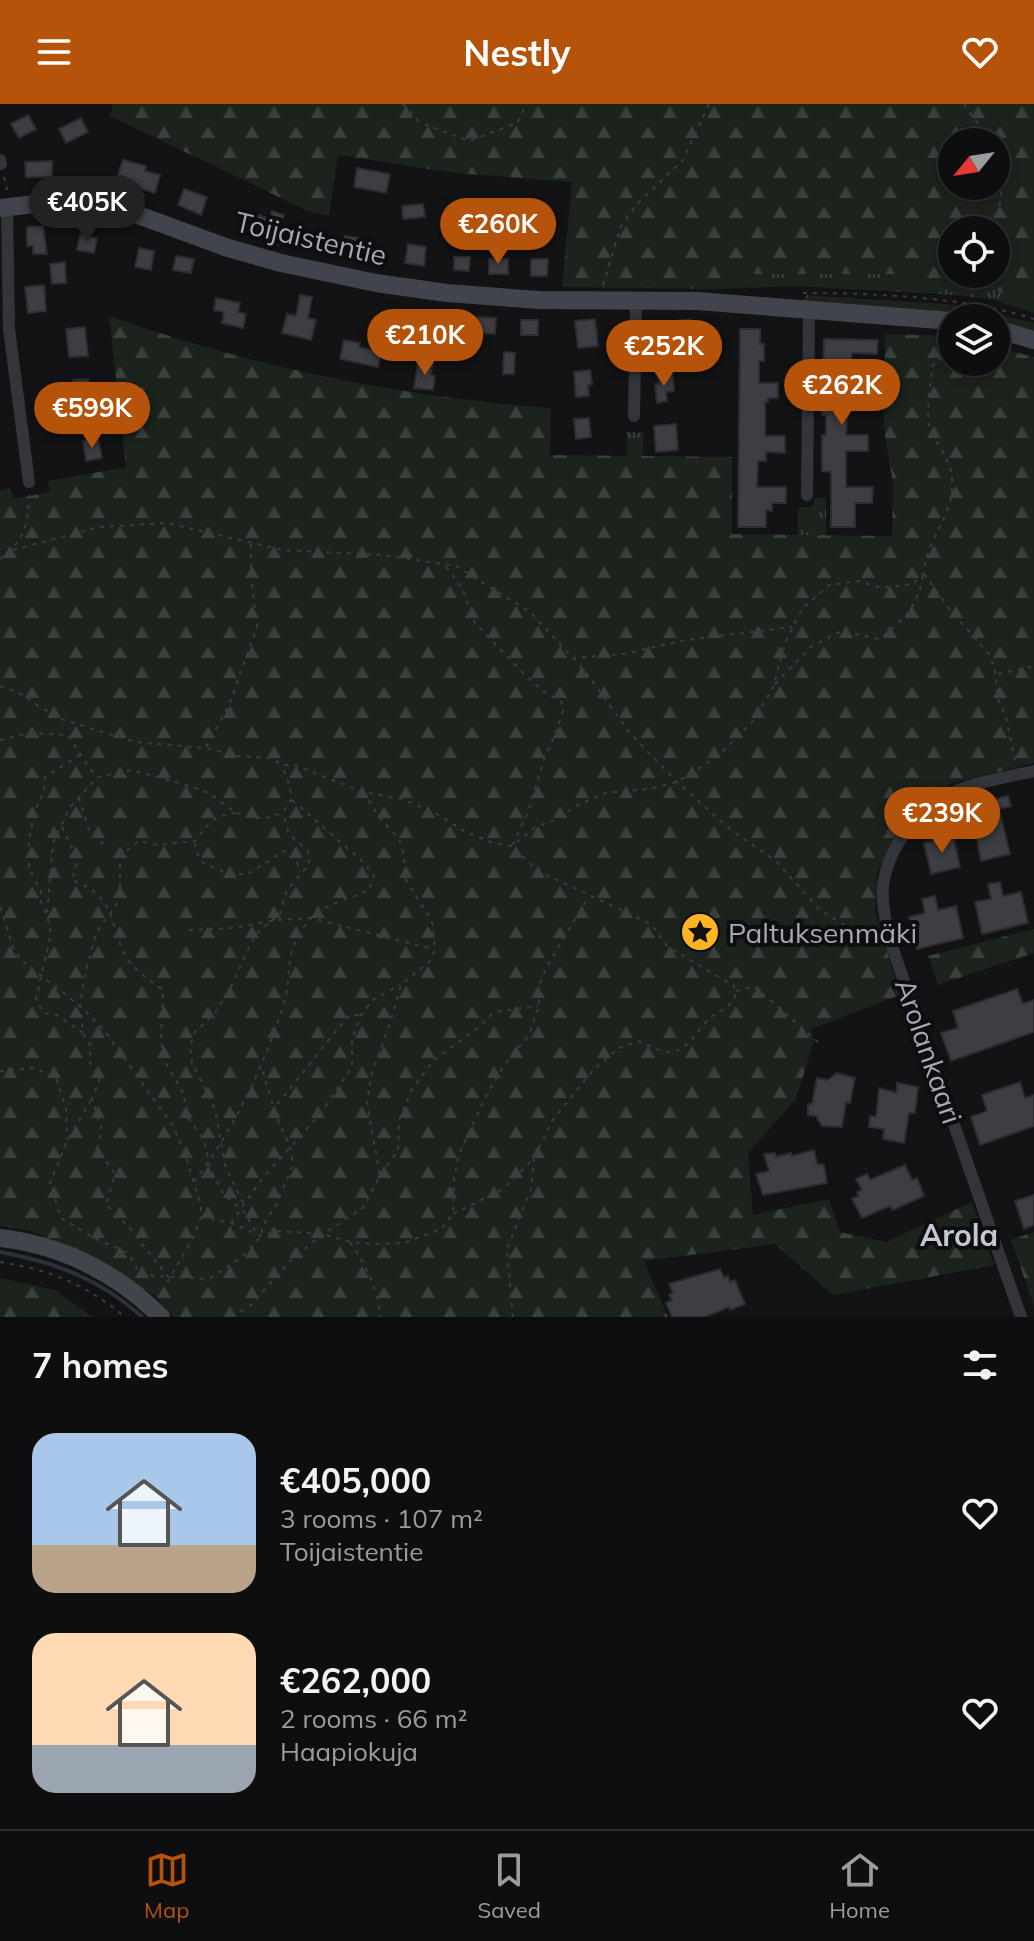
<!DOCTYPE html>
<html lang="en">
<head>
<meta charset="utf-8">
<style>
	:root { --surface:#0e0e10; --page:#171719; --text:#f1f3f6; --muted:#9b9c9f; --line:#2e2e30; --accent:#b45309 }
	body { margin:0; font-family:Mulish,sans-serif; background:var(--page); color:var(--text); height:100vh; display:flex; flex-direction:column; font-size:30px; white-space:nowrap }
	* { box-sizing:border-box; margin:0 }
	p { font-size:26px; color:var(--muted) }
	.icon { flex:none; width:44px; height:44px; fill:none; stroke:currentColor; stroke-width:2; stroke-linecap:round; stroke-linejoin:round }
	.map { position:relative; height:1213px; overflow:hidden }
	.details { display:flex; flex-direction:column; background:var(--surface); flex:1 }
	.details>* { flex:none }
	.needle { width:52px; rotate:240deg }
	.buttons { position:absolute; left:938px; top:24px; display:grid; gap:16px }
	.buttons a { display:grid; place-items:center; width:72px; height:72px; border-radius:50%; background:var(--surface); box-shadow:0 4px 12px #0003,0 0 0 2px var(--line); font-size:40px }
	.price { position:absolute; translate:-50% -68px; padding:0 18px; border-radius:28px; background:var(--accent); color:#fff; font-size:26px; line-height:52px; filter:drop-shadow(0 2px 4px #0008) }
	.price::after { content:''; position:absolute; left:50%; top:48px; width:24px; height:18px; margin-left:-12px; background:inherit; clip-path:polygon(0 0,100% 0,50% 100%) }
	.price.current { background:#222; color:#fff }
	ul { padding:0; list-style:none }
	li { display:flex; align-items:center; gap:24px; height:200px; padding:0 32px }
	li span { display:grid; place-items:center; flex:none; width:224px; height:160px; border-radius:24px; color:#555 }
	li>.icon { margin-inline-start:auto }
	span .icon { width:96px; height:96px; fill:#fffc; stroke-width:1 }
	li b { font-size:34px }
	h2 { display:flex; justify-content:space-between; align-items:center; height:96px; padding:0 32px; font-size:34px }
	header { display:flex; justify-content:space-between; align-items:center; height:104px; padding:0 32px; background:var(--accent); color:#fff; font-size:36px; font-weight:700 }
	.tabs { display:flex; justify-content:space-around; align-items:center; height:112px; border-top:2px solid var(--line); background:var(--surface); font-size:22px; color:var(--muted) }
	.tabs a { display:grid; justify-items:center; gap:4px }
	.tabs .current { color:var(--accent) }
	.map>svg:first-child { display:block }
</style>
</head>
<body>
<header><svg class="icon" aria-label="menu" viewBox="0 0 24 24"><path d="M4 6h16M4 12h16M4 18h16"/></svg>Nestly<svg class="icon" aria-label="heart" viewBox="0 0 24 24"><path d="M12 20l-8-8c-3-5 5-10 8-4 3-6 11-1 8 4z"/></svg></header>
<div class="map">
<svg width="1034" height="1213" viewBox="0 0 1034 1213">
	<defs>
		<pattern id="grass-tufts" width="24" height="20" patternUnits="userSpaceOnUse" patternTransform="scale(2)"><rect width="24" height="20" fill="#1b231c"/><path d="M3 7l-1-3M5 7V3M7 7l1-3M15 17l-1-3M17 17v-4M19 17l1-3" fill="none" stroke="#39403b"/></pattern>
		<pattern id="forest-firs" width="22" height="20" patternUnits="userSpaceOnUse" patternTransform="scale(2)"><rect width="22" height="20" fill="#1b231c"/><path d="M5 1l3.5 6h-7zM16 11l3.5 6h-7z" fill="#39403b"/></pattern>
	</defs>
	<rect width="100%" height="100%" fill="#131315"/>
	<path fill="url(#grass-tufts)" d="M 748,170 L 891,170 L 983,182 L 1034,200 L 1034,209 L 990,195 L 956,191 L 797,182 L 715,185 Z
		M 807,191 L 943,200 L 961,202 L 964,206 L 960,212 L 802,197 Z
		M 974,205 L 1034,219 L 1034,229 L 996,218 L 996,214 L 976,214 L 972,210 Z
		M 627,328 L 644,329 L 643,352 L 627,352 Z
		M 815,394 L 826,394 L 826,432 L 798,431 L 798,403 L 812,403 Z"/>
	<path fill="url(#forest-firs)" fill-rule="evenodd" d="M 113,0 L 1034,0 L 1034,200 L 983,182 L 891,170 L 748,170 L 715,185 L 562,183 L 572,78 L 455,69 L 338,51 L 329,112 L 310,108 L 110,12 ZM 996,38 L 996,82 L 952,82 L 952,38 ZM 996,126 L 996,170 L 952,170 L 952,126 Z
		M 109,212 C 253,263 399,293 551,304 L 550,351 L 732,353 L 732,430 L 892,432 L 893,379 L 884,326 L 885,230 L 952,232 L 952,258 L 996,258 L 996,243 L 1034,253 L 1034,659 L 952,679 L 908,708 L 877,769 L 875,807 L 900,891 L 811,925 L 814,937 L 796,995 L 748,1049 L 753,1111 L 829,1095 L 840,1128 L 886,1138 L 972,1098 L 994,1161 L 833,1191 L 775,1140 L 644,1157 L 668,1213 L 173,1213 L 154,1191 L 85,1151 L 31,1127 L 0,1122 L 0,387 L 10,384 L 14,395 L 50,388 L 48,377 L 126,363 Z
		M 1034,825 L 1034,849 L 938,881 L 928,852 Z
		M 1034,1128 L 1034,1202 L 1011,1136 Z
		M 0,1174 L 55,1186 L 93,1213 L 0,1213 Z"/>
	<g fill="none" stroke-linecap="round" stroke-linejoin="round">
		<path stroke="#28323a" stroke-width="4" d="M 0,1148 C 54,1158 101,1175 142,1213"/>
	</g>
	<path fill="#3c3e43" stroke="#2d2d31" stroke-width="2" d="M 28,11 L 36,25 L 19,34 L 11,20 Z
		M 81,14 L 88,28 L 66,39 L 59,25 Z
		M 123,56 L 146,62 L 145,67 L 160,71 L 155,89 L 135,83 L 135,80 L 125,78 L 126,74 L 118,71 Z
		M 52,57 L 52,73 L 26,73 L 25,58 Z
		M 357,64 L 390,70 L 386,89 L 354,83 Z
		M 184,85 L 207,93 L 201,111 L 178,101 Z
		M 423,100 L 425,113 L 403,115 L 402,102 Z
		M 272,107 L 284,111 L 278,128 L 282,129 L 278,141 L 261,135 L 264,127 L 249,122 L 254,109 L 269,115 Z
		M 43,122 L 47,150 L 33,150 L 33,142 L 27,142 L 27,123 Z
		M 80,131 L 97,134 L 94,149 L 77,146 Z
		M 345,132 L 360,134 L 358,148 L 342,145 Z
		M 408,140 L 426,143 L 424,162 L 405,159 Z
		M 139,144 L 154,147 L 151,166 L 135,163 Z
		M 176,152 L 194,155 L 191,169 L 173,166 Z
		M 454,153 L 470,153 L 469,167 L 454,166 Z
		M 489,155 L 508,155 L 508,170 L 489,170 Z
		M 531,155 L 548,155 L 547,172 L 531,172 Z
		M 65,158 L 66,179 L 52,180 L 50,160 Z
		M 44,181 L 46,207 L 28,209 L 25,183 Z
		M 300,191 L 312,193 L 308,214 L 316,216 L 311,236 L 282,229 L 287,210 L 296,212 Z
		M 216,194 L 240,199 L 238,208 L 246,210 L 243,224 L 222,219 L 224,208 L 214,206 Z
		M 478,213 L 496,214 L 495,230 L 477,229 Z
		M 595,215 L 598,242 L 578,244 L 575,217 Z
		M 691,215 L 692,224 L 676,225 L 678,247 L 657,250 L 654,223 L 675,221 L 675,217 Z
		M 521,216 L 538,216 L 538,231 L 521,231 Z
		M 85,223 L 88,252 L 69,253 L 66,225 Z
		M 740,225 L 760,225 L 760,240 L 764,240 L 764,257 L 759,257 L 759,279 L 778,279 L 778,294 L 768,294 L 768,298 L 765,298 L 765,332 L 785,332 L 785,349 L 766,348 L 766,357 L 758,357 L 757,383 L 786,383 L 786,399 L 772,399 L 772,407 L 766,406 L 766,423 L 738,423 Z
		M 824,235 L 878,236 L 877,250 L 852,249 L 851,280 L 857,280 L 858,293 L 849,293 L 846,331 L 868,331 L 868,347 L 846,347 L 846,383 L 873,383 L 872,399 L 855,399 L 855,423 L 831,423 L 831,368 L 822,367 L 822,331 L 826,331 L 826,311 L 822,311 Z
		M 344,236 L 360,239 L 359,243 L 381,248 L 378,263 L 340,255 Z
		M 504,248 L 515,249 L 514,270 L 503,270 Z
		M 418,258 L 433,260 L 431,271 L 435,272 L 433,286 L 414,284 Z
		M 590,266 L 592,280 L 588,281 L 589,292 L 576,293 L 574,268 Z
		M 673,271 L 674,287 L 666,288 L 667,297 L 657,299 L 655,280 L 659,280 L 658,273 Z
		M 88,275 L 91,298 L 75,299 L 73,276 Z
		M 589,314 L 591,333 L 576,335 L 574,315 Z
		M 676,320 L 678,346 L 656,348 L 654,322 Z
		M 98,334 L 102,354 L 86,357 L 83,337 Z
		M 1008,692 L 1011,702 L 999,705 L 1010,750 L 981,757 L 970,701 Z
		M 953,732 L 960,763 L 931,770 L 924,739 Z
		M 1000,778 L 1003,792 L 1021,788 L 1028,819 L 982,830 L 975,798 L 991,795 L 988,780 Z
		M 935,792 L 938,806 L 956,802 L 963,834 L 917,845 L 909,813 L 925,809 L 922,795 Z
		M 1017,885 L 1023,900 L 1034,896 L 1034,928 L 951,957 L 941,929 L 958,924 L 953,907 Z
		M 837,969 L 855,974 L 850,999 L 846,998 L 842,1023 L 822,1022 L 816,1012 L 808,1011 L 808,1000 L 812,1000 L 817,974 L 828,976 Z
		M 1020,978 L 1025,994 L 1034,991 L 1034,1022 L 980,1041 L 971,1013 L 987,1007 L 982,991 Z
		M 897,979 L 918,983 L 915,1009 L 909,1009 L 904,1039 L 883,1035 L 884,1025 L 869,1023 L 870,1012 L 876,1013 L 879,984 L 897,989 Z
		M 814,1046 L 817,1060 L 824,1061 L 827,1079 L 763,1091 L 756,1070 L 769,1067 L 764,1050 L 775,1049 L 776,1053 L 791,1049 L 792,1052 Z
		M 905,1061 L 912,1076 L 917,1074 L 924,1092 L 893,1106 L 890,1102 L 862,1114 L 852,1095 L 859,1092 L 857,1088 L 862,1086 L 856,1075 L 867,1070 L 870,1076 Z
		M 1034,1091 L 1034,1121 L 1024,1125 L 1015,1097 Z
		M 720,1165 L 724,1174 L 728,1172 L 730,1178 L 735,1176 L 745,1200 L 730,1206 L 729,1203 L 705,1213 L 672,1213 L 666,1199 L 672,1196 L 669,1191 L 673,1189 L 669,1180 Z"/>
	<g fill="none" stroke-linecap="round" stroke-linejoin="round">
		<path stroke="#393c41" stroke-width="2" stroke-dasharray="4 6" stroke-linecap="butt" d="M 403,0 L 419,18 L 469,37 L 517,19 L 527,0
			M 964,0 L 991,38
			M 996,50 L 1004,66 L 996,130
			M 4,73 L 7,86
			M 603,181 L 621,122 L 636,101 L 683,56 L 709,0
			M 803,189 C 875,189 966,193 1034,215
			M 967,213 L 977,170
			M 13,446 L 99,423 L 167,419 L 283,446 L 382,451 L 456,462 L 530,508 L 586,568 L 629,628 L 677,678 L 731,726 L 776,757 L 820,806 L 865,834 L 875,833
			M 0,455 C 25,436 28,421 29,391
			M 446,463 L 462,484 L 475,519 L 526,572 L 544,588 L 561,597 L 563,607 L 556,628 L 544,655 L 528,708 L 512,742 L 538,767 L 651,820 L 667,842 L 734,882 L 735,894 C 727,905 721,906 711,913 C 706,917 702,923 698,928 C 677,955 668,951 639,937 L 619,944 L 593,966 L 552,1017 L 534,1054 L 503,1085 L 453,1110
			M 924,470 L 951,507 L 990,551 L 996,571 L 997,593 L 1006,613 L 1015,657
			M 572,554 L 623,550 L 686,536 L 792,523
			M 998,570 L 1034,562
			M 775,580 L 812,542 L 842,527 L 879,535 C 905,515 917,504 923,471
			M 0,582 L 17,588 L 58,614 L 135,638 L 206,644 L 238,652 L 272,654 L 282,661 L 295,661 L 363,688 L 402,695 L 437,710 L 464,727 L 491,738 L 512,742 L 535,723 L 555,716 L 576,702 L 605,689 L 649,685 L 677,678 L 717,653 L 752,618 L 773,584 L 785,539 L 802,505 L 829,481 L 858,477 L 882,484 L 913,480 L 924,469 C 925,435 955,413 952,375 C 951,356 936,340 930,324 C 925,310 931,276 933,261 L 952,243
			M 0,636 L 30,629 L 68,631 C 78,645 84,660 97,672
			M 206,643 L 229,601 L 257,523 L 251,471 L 251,440
			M 79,694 L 89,726 L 108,745
			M 62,723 L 78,756 L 72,776 C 121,795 106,822 129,857 C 136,868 152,877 163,886 L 161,936 L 164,956 L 183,989 L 188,1014 L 204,1036 L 210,1063 L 223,1089 L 245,1109 L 256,1129
			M 195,739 L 197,749 L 203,759 L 229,770 L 248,770 L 284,747 L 295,752 L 300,768
			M 0,803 L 13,843 L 20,855 L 80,902 L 104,926 L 173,1022 L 185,1049 L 201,1103 L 201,1113 L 192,1136 L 161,1189
			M 46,809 L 41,798 L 41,788 L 29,764 L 29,736 L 35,707 L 44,687 L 45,673 L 81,650
			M 189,826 L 234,824 L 276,816 L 311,814 L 433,845
			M 736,887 L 754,882 L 819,939
			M 83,929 L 57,911 L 43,909 L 36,895 L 51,830 L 47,810 L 53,739 L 70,703 L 98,673 L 132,666 L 183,680 L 209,689 L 236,709 L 263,715 L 282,709 L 292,695 L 289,680 L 282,662
			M 0,967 L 33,964 L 56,973 L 66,1005 L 67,1036
			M 91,996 L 67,1037 L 50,1079 L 61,1114 L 94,1134 L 128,1149 L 141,1171 L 209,1175 L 242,1153 L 261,1132 L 263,1122 L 276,1101 L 293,1061 L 290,1043 L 276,1012 L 261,961
			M 277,1000 C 303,971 324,939 350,911 L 360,911
			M 381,1070 L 398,1047 L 399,1016 L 412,985 L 434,956 L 480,922 L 494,908 L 538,902
			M 194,1078 C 234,1025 262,966 283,903 C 294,867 281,850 309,816 C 322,800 351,795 369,786 L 374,772 L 361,756 L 292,696
			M 243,1099 L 225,1061 L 215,1005 L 192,959 L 190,942 L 195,928 L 214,910 L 228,889 L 252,837 L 258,828 L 280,810 L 286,788 L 309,760 L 308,747 L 289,730 L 283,710
			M 201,1113 L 231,1119 L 261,1132 L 277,1127 L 323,1130 L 350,1138 L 376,1140 L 404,1139 L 441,1125 L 453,1110 L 454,1074 L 459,1050 L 487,990 L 505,960 L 529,931 L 539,902 L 539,882 L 546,864 L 588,793
			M 231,1119 L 262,1075 L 320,1010 L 352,963 L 352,936 L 361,911 L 374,895 L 400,881
			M 350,1138 C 367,1164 377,1181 380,1213
			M 0,1158 C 51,1166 85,1180 125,1213
			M 169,1174 L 129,1123 L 106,1101 L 115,1070 L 97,1044 L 102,1026 L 92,995 L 100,974 L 89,957 L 91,942 L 83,929 L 80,902 L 85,870 L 97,827 L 120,796 L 120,753 L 138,737 L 157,741 L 195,737 C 208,720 213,711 236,709
			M 232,1213 L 251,1201 L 291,1156 L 323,1130 L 363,1104 L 380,1072 L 367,998 L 372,968 L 389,922 L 401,881 L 431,856 L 435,845 L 432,817 L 405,775 L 404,751 L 399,735 L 380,714 L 364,689
			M 513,1213 L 507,1145 L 531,1085 L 534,1055"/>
		<path stroke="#34353a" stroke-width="12" d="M 0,56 L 1,60
			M 7,103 L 9,225 L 29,378
			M 634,312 L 636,197
			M 807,391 L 809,208
			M 1021,1213 L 888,831 C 886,815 881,799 883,782 C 888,743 919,702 956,687 C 980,677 1008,673 1034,667"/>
		<path stroke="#41444b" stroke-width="18" d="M 0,104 L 68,96 L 95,98 L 119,104 L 228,144 L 281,159 L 376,179 L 447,189 L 538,196 L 697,197 L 952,217
			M 996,225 L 1034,236
			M 0,1134 C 61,1141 118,1169 161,1213"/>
	</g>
	<defs>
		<g id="sight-disc" transform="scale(2)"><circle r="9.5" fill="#ffb421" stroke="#0e0e10"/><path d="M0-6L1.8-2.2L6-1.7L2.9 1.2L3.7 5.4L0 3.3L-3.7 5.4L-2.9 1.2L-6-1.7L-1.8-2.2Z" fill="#111"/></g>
	</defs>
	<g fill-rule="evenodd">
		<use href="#sight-disc" x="700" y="828"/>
	</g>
	<g text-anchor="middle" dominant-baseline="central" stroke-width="8" stroke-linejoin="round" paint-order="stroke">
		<g font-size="28" fill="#a3a9b7" stroke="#0e0e10">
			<text transform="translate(311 134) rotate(13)">Toijaistentie</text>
			<text transform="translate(929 947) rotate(71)">Arolankaari</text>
		</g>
		<g font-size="28" fill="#a3a9b7" stroke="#0e0e10" text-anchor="start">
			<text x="728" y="828">Paltuksenmäki</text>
		</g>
		<g font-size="30" font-weight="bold" fill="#c4c8d2" stroke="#0e0e10">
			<text x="959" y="1131">Arola</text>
		</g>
	</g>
</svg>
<div class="buttons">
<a><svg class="needle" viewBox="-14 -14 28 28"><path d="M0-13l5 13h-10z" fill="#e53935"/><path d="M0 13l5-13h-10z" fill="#9b9c9f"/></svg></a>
<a><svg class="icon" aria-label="locate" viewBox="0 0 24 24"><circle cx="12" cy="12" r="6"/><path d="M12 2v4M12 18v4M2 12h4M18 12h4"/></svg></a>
<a><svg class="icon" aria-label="layers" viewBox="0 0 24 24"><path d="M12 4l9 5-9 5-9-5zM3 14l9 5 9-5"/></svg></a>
</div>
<b class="price current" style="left:87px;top:140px">€405K</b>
<b class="price" style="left:498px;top:162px">€260K</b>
<b class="price" style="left:425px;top:273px">€210K</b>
<b class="price" style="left:664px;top:284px">€252K</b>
<b class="price" style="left:842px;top:323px">€262K</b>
<b class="price" style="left:92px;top:346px">€599K</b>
<b class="price" style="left:942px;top:751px">€239K</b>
</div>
<section class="details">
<h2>7 homes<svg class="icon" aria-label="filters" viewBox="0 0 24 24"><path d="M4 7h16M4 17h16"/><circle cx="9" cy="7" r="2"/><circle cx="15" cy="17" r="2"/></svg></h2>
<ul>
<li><span style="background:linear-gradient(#a9c7e8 70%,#b9a48a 0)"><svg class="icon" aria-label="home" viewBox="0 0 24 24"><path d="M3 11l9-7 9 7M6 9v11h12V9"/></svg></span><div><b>€405,000</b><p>3 rooms · 107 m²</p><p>Toijaistentie</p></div><svg class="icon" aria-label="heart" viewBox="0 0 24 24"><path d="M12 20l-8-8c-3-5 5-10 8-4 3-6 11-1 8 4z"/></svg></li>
<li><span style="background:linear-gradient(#ffd9b3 70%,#9aa5b1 0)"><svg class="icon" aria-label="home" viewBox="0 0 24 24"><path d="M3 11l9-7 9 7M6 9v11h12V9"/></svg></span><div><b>€262,000</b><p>2 rooms · 66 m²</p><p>Haapiokuja</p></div><svg class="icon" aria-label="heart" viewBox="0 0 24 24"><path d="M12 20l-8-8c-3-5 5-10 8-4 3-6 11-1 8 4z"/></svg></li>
</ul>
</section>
<nav class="tabs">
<a class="current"><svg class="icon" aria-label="map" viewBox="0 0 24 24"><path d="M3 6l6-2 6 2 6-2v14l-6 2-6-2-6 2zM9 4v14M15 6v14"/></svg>Map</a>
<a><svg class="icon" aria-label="saved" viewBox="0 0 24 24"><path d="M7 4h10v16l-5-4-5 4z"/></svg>Saved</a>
<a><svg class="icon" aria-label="home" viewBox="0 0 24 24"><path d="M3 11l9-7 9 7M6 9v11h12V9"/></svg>Home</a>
</nav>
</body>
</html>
